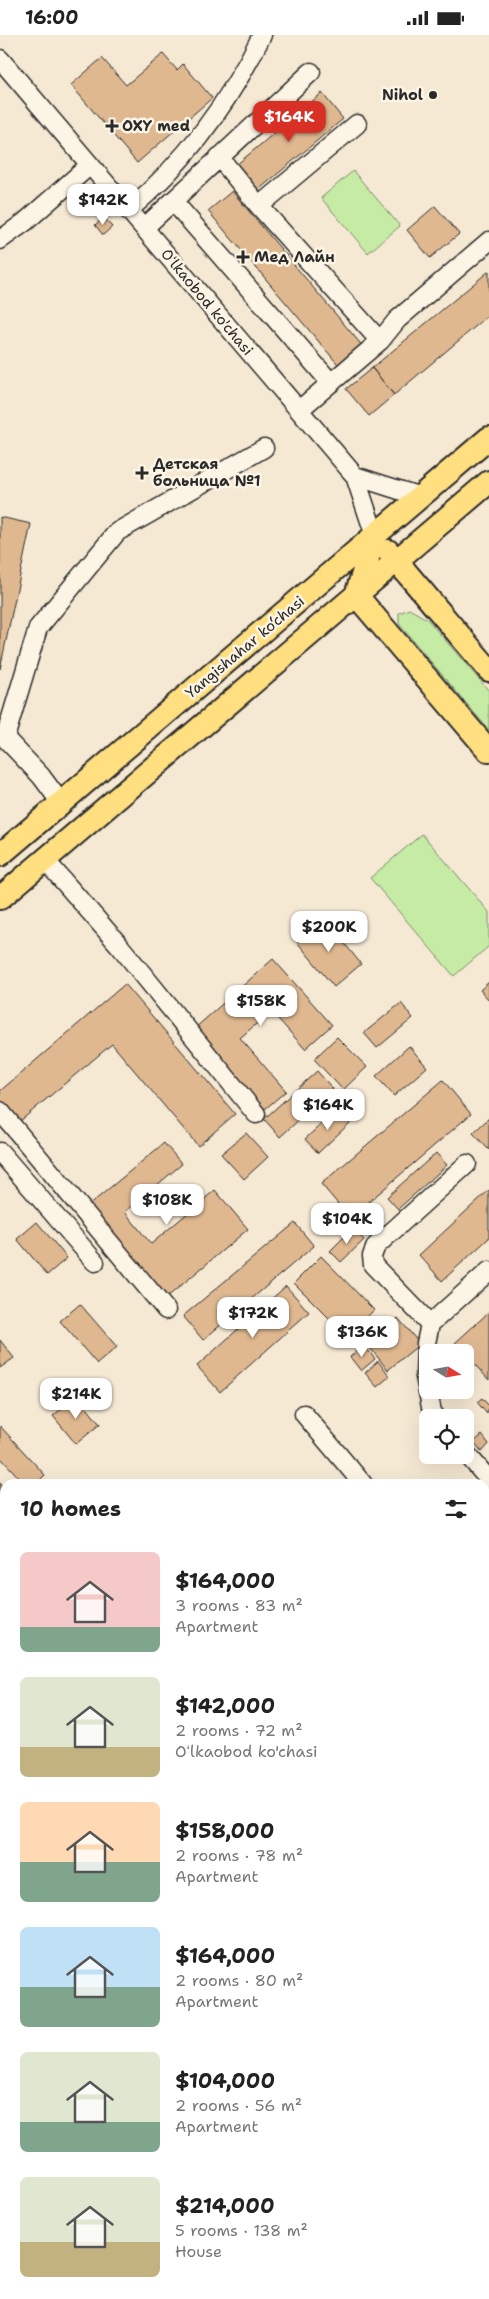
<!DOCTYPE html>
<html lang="en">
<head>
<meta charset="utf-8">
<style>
	:root { --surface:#fff; --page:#f6f6f6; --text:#222; --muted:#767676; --accent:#d93025 }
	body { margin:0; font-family:"Shantell Sans",sans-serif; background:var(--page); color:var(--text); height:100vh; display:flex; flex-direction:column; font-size:19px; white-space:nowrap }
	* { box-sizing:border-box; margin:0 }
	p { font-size:16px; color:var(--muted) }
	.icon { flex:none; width:28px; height:28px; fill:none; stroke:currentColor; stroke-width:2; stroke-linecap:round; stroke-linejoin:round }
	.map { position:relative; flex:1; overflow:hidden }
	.panel { position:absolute; left:0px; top:1444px; width:490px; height:821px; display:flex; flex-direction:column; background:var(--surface); border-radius:15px 15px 0 0; box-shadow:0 5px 20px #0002 }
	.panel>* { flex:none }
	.needle { width:32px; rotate:101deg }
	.buttons { position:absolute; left:419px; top:1309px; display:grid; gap:10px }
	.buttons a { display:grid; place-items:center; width:55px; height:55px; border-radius:8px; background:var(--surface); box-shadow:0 5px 20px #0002; font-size:25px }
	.price { position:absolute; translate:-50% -42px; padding:0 11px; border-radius:10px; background:#fff; color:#222; font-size:16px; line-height:32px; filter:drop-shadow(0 1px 2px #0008) }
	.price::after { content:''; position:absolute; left:50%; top:30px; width:15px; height:11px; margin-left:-8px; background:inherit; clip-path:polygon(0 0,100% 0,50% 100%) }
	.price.selected { background:var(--accent); color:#fff }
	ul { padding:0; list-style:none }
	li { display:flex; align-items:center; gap:15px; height:125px; padding:0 20px }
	li span { display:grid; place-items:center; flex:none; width:140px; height:100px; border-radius:8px; color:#555 }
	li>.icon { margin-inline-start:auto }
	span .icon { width:60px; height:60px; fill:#fffc; stroke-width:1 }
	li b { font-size:21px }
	h2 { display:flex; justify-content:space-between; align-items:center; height:60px; padding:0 20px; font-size:21px }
	.status { display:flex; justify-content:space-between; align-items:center; height:35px; padding:0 25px; background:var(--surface); direction:ltr }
	.status svg { height:14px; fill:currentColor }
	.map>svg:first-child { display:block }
</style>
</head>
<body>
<div class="status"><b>16:00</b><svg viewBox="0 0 49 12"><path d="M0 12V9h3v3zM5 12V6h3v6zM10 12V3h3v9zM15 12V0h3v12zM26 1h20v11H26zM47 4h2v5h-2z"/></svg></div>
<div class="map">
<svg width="489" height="2264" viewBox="0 0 489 2264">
	<rect width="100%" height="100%" fill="#f6e9d4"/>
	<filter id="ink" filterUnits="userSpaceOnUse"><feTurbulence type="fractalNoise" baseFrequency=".02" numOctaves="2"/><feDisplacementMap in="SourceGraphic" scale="10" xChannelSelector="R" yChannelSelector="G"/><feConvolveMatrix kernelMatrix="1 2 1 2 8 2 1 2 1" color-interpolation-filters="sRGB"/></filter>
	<g filter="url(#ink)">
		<path fill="#c6eba5" stroke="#788b68" d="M 353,136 L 400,191 L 368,218 L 321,163 Z
			M 409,574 L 427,584 L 489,656 L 489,695 L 399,589 L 399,578 Z
			M 422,799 L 489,877 L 489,911 L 454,941 L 370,843 Z"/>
		<path fill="#dfb890" stroke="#2b2b2b" d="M 163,19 L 177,35 L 183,29 L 212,63 L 137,128 L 71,50 L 102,23 L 126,50 Z
			M 322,58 L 343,84 L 256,157 L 235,131 Z
			M 232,156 L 365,314 L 342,334 L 208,176 Z
			M 435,171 L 459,199 L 430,223 L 407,195 Z
			M 104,183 L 112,192 L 103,200 L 95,190 Z
			M 489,236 L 489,280 L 394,360 L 372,333 Z
			M 372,333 L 394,360 L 369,381 L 346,354 Z
			M 0,482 L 31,489 L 0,634 Z
			M 325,884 L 361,929 L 334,952 L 297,907 Z
			M 273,924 L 332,990 L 305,1014 L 271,976 L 240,1003 L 286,1056 L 265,1074 L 194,994 Z
			M 489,947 L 489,965 L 480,955 Z
			M 125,949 L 235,1079 L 198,1111 L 112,1009 L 19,1087 L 0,1065 L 0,1056 Z
			M 401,968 L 413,983 L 377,1013 L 364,998 Z
			M 337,1002 L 367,1032 L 343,1055 L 314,1024 Z
			M 409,1011 L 427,1032 L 394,1061 L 376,1041 Z
			M 317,1036 L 333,1054 L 280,1102 L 264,1084 Z
			M 443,1045 L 471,1079 L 350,1183 L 321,1149 Z
			M 339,1073 L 351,1087 L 318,1118 L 305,1104 Z
			M 489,1083 L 489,1115 L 473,1098 Z
			M 246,1098 L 268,1122 L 244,1144 L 221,1119 Z
			M 164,1108 L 182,1129 L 125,1177 L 151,1209 L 215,1155 L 248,1194 L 165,1264 L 88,1171 Z
			M 436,1118 L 447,1130 L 398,1174 L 387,1162 Z
			M 489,1155 L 489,1203 L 442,1246 L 419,1220 Z
			M 37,1187 L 67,1223 L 47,1240 L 17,1204 Z
			M 295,1188 L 314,1211 L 203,1305 L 183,1281 Z
			M 353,1193 L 364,1205 L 341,1227 L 330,1216 Z
			M 321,1221 L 374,1275 L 347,1301 L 294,1248 Z
			M 286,1251 L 309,1277 L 220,1357 L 197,1331 Z
			M 80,1269 L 117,1312 L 97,1329 L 60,1286 Z
			M 489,1277 L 489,1345 L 455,1308 Z
			M 398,1283 L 420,1309 L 388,1335 L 367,1309 Z
			M 0,1305 L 14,1323 L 0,1333 Z
			M 364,1310 L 375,1324 L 361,1336 L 350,1322 Z
			M 378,1326 L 390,1341 L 377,1352 L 365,1338 Z
			M 77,1361 L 100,1389 L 76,1409 L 53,1381 Z
			M 482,1363 L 489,1371 L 487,1379 L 477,1367 Z
			M 0,1391 L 45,1440 L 36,1449 L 25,1449 L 0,1422 Z
			M 482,1400 L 489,1409 L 482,1417 L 474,1407 Z
			M 0,1448 L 5,1454 L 5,1590 L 0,1594 Z
			M 485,1870 L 489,1874 L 489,1918 L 485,1913 Z
			M 51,2260 L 75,2260 L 79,2264 L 46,2264 Z"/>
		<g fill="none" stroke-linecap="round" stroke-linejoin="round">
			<g stroke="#2b2b2b" stroke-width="21">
				<path id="minor" d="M 0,24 L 355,441 L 375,501
					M 311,37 L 173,166 L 331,348
					M 357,89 L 259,171 L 380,306
					M 219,122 L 259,171
					M 129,175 C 185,127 230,66 262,0
					M 144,193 L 173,166
					M 0,205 L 25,187 L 90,130
					M 299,375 L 380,306 L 397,285 L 489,206
					M 355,441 L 421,462
					M 0,701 L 5,703 L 41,741 L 61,768
					M 5,703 L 38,593 L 117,497 L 264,413
					M 45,825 L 119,910 L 256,1079
					M 0,1076 L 166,1275
					M 0,1117 L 95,1227
					M 430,1289 L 373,1230 L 372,1221 L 376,1211 L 467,1129
					M 304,1379 L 363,1449
					M 436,1382 L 432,1377 L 425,1342 L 426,1308 L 430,1289 L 489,1236
					M 465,1417 L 489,1445
					M 485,1530 L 489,1532
					M 485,1620 L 489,1616
					M 0,1790 L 5,1786
					M 485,1962 L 489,1967
					M 485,2140 L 489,2136
					M 0,2189 L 5,2185
					M 284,2260 L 287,2264
					M 22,2264 L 27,2260
					M 241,2264 L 246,2260"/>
			</g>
			<g stroke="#2b2b2b" stroke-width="26">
				<path id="major" d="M 375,501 L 356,560 L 489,716
					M 388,516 L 489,635
					M 0,820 L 489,403
					M 0,863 L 489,447"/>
			</g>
			<use href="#minor" stroke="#fcf5e5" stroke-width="18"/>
			<use href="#major" stroke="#ffdf80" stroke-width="22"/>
		</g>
	</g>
	<g fill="#2b2b2b" stroke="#fcf5e5" stroke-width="2">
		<circle cx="433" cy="60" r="5"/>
		<path d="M109.5 83.5h5v5h5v5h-5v5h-5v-5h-5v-5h5z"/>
		<path d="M240.5 214.5h5v5h5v5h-5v5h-5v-5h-5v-5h5z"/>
		<path d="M139.5 430.5h5v5h5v5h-5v5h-5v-5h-5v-5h5z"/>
	</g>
	<g text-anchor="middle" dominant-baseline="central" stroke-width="5" stroke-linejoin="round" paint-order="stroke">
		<g font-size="15" font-weight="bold" fill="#2b2b2b" stroke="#fcf5e5" text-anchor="start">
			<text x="423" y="60" text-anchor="end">Nihol</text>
			<text x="122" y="91">OXY med</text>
			<text x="254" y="222">Мед Лайн</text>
			<text x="153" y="429">Детская<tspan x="153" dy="17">больница №1</tspan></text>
		</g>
		<g font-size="15" fill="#2b2b2b" stroke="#fcf5e5">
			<text transform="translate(207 267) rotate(50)">Oʻlkaobod ko'chasi</text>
			<text transform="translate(245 612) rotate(-40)">Yangishahar ko‘chasi</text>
		</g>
	</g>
</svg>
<div class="buttons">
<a><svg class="needle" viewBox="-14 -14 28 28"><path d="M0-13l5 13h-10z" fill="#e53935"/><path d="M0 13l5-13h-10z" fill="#767676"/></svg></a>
<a><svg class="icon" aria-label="locate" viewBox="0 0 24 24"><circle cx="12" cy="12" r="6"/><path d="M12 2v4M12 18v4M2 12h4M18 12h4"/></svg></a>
</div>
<b class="price selected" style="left:289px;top:108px">$164K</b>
<b class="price" style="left:103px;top:191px">$142K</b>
<b class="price" style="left:329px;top:918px">$200K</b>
<b class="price" style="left:261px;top:992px">$158K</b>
<b class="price" style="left:328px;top:1096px">$164K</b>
<b class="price" style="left:167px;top:1191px">$108K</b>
<b class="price" style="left:347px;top:1210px">$104K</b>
<b class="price" style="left:253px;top:1304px">$172K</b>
<b class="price" style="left:362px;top:1323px">$136K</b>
<b class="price" style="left:76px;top:1385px">$214K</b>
<section class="panel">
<h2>10 homes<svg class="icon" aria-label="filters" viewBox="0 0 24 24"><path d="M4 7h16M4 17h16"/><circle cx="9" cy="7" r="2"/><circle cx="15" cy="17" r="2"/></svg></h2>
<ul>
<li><span style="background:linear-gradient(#f6c9c9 75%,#7fa58c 0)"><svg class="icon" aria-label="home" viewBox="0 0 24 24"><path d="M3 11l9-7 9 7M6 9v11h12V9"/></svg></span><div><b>$164,000</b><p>3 rooms · 83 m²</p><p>Apartment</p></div></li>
<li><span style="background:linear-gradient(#dfe7d0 70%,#c2b280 0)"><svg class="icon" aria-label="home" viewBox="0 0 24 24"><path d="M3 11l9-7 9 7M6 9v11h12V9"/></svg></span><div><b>$142,000</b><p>2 rooms · 72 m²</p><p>Oʻlkaobod ko'chasi</p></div></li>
<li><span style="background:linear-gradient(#ffd9b3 60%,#7fa58c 0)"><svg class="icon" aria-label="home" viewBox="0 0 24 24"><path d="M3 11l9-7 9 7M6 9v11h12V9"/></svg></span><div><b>$158,000</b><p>2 rooms · 78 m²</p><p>Apartment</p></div></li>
<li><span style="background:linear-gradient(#bfe0f5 60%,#7fa58c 0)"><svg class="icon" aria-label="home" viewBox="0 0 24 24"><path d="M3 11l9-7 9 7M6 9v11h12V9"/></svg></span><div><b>$164,000</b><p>2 rooms · 80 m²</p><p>Apartment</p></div></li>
<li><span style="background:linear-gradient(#dfe7d0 70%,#7fa58c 0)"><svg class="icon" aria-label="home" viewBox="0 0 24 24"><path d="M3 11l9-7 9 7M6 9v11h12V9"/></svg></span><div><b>$104,000</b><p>2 rooms · 56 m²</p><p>Apartment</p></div></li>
<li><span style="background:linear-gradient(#dfe7d0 65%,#c2b280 0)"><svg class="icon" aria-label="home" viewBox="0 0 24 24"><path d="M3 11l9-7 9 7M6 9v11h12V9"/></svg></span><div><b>$214,000</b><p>5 rooms · 138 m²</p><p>House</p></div></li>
</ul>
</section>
</div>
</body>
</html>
